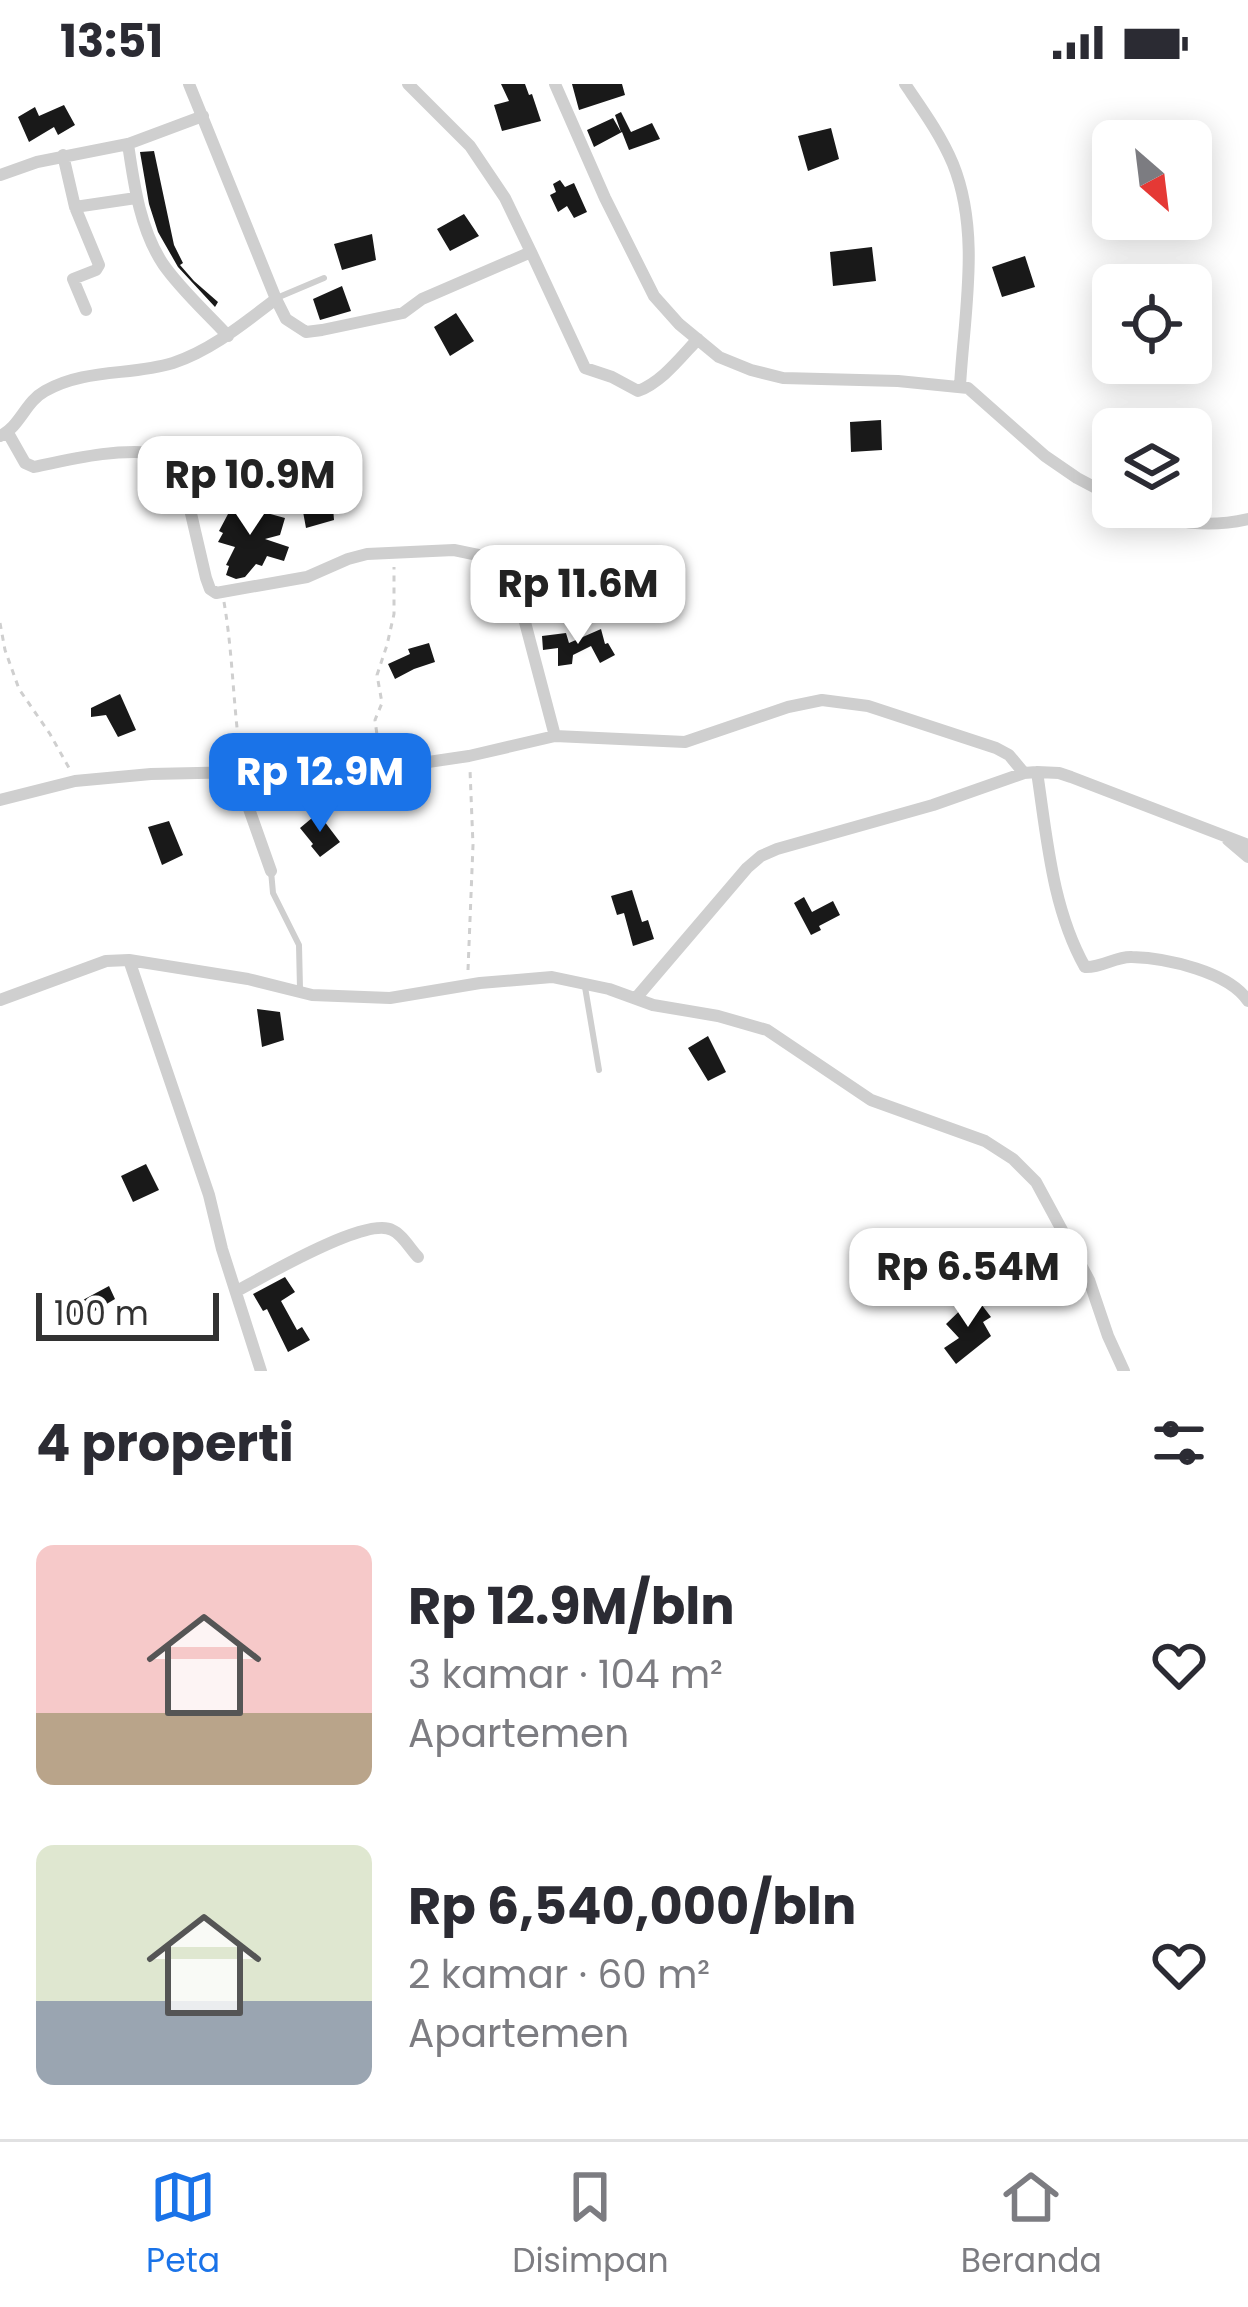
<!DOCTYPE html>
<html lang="id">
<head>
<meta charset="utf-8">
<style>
	:root { --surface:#fff; --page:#f7f7f7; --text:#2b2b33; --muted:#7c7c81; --line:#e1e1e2; --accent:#1a73e8 }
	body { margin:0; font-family:Poppins,sans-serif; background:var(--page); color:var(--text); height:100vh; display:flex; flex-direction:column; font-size:45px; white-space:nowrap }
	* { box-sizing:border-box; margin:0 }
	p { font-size:39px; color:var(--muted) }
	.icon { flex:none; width:66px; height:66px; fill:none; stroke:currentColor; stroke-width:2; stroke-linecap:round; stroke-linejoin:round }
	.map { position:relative; height:1287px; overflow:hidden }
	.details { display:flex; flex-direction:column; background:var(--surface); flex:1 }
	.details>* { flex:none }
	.needle { width:78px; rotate:152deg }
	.controls { position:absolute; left:1092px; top:36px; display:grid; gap:24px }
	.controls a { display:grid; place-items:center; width:120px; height:120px; border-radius:18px; background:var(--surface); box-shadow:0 6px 30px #0003; font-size:60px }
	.scale { position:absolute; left:36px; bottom:30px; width:183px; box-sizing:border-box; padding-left:12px; border:6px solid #323232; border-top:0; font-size:33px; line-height:42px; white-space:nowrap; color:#323232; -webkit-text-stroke:9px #fff; paint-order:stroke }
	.price { position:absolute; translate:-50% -102px; padding:0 27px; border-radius:24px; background:#fff; color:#222; font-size:39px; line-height:78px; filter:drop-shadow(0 3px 6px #0008) }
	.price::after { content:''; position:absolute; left:50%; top:72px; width:36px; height:27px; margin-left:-18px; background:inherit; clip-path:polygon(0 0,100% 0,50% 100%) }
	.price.active { background:var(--accent); color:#fff }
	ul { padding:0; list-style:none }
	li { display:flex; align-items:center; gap:36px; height:300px; padding:0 36px }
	li span { display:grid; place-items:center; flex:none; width:336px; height:240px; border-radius:18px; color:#555 }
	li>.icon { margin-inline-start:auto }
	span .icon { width:144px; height:144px; fill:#fffc; stroke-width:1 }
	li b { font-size:51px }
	h2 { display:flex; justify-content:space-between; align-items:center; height:144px; padding:0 36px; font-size:51px }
	.status { display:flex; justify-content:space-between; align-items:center; height:84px; padding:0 60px; background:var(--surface); direction:ltr }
	.status svg { height:33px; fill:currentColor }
	.dock { display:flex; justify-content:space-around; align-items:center; height:168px; border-top:3px solid var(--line); background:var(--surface); font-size:33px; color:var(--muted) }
	.dock a { display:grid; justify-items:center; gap:6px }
	.dock .active { color:var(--accent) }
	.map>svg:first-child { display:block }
</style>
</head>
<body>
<div class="status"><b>13:51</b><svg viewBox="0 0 49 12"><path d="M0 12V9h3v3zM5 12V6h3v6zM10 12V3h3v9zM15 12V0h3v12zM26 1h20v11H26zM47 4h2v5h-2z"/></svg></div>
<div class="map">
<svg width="1248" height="1287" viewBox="0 0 1248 1287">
	<rect width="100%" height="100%" fill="#fff"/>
	<path fill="#191919" d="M 501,0 L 525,0 L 529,11 L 532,10 L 541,37 L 502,47 L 494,21 L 509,17 Z
		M 572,0 L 622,0 L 625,11 L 579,26 Z
		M 64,21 L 75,41 L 58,51 L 54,43 L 29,58 L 18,33 L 35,23 L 39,32 Z
		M 621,28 L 631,48 L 652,39 L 660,55 L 629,66 L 622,48 L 594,63 L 587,46 L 613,34 L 621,48 L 615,31 Z
		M 831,44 L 839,75 L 808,87 L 798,52 Z
		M 154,67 L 174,161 L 183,179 L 180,181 L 194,197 L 218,218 L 215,223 L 178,183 L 158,148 L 149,120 L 140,68 Z
		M 560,96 L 565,103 L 574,99 L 587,128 L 574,134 L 567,122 L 558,128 L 550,111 L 556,108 L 553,100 Z
		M 464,130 L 479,152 L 450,167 L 437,145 Z
		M 372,150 L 376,176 L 342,186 L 334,160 Z
		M 872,163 L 876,197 L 833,202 L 830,168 Z
		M 1025,172 L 1035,203 L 1002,213 L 992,183 Z
		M 342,202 L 351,227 L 320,236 L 313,215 Z
		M 456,229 L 474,257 L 450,272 L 434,243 Z
		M 881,336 L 882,366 L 851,368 L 850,338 Z
		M 322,377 L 332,410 L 334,436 L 306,444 L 297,395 L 292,411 L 283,390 Z
		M 220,416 L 285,434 L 280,451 L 265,455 L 289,463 L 284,477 L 267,472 L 262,482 L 256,480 L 245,493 L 236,495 L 226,491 L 229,482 L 226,481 L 235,463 L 218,458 L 223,449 L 219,447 L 228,430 L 215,426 Z
		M 601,545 L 605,560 L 608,559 L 615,571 L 600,579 L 591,562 L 573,571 L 572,580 L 558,582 L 558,564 L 543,566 L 542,552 L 566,549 L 569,559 Z
		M 429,559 L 435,578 L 414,585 L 395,595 L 388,580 L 410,570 L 408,565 Z
		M 120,610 L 136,646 L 118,653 L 106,631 L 91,633 L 91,624 Z
		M 318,729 L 340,758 L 320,773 L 311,762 L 313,760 L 300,744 Z
		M 169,737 L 183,771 L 162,781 L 148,743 Z
		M 632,806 L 642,838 L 648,836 L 654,855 L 633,862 L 624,829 L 617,831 L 611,812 Z
		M 804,813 L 812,828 L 833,817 L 840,831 L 819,842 L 821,846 L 811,851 L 794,819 Z
		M 257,925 L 280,928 L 284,956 L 262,963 Z
		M 708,952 L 726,988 L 708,997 L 688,964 Z
		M 146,1080 L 159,1106 L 133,1118 L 121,1092 Z
		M 285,1193 L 295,1208 L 281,1217 L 297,1246 L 302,1243 L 310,1256 L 288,1268 L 267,1225 L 263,1227 L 253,1210 Z
		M 109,1202 L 115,1215 L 78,1237 L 76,1232 L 60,1240 L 55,1231 Z
		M 975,1212 L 991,1233 L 983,1238 L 991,1252 L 956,1280 L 944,1264 L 959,1254 L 946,1240 Z"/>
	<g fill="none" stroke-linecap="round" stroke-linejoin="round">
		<path stroke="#cfcfcf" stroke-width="3" stroke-dasharray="6 6" stroke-linecap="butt" d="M 224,518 C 233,570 233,623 241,675
			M 0,539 L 5,566 L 19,605 L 50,650 L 69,684
			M 380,673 L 375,636 L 382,619 L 377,591 L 387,561 L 394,530 L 394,483
			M 468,886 L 473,761 L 470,686"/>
		<path stroke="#cfcfcf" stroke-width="6" d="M 279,213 L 324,194
			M 271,787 L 273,809 L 299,861 L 300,905
			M 585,903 L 599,986"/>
		<path stroke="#cfcfcf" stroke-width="12" d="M 408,0 L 470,62 L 505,114 L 531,168
			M 555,0 L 605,114 L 654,212 L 679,240 L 719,273 L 751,286 L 783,294 L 898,297 L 968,304 L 1045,372 L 1077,394 L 1113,413
			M 905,0 C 922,25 941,51 953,80 C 981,149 964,230 960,302
			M 128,60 C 134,101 140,145 163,180 C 181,206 207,229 228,252
			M 63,71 L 75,123 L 99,181 L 96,186 L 73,195 L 86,226
			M 0,91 L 37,78 L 128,60 L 203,32
			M 75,123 L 136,114
			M 276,215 L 286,235 L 306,248 L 322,246 L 403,229 L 422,215 L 531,168 L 585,284 L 612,293 L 638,307 C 662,298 680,274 698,255
			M 0,352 C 20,343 25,318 45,307 C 85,284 131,292 173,279 C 212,266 244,239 276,215 L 189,0
			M 1134,423 C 1172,440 1208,444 1248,435
			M 555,652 L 685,658 L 788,623 L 822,616 L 868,622 L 996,664 L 1009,671 L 1024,689
			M 1037,688 C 1047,754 1052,824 1085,883 C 1102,884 1116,872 1132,873 C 1167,874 1229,888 1248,917
			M 231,689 L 248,722 L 271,787
			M 0,716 L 75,697 L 151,690 L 381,685 L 469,672 L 555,652 L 511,485 L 483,472 L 454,466 L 367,470 L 348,475 L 307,493 L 216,509 L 210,505 L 206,494 L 189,421 L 165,370 C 117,364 80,373 34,383 L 25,379 L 8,349
			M 1228,756 L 1248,773
			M 129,876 L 248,895 L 312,911 L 390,914 L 480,899 L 552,893 L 609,905 L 653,921 L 718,932 L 767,946 L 871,1016 L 985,1057 L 1013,1075 L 1036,1098 L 1089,1196 L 1108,1252 L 1124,1287
			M 636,914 L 747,784 L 761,772 L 777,765 L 933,721 L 1024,689 L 1037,688 L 1059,689 L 1071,693 L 1248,761
			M 0,916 L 106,877 L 129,876 L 209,1111 L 222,1165 L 261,1287
			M 237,1207 C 263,1193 366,1132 392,1146 C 402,1150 411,1166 418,1173"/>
	</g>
</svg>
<div class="controls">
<a><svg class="needle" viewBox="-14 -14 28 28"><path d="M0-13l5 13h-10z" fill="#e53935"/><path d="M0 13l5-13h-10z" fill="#7c7c81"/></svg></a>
<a><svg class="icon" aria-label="locate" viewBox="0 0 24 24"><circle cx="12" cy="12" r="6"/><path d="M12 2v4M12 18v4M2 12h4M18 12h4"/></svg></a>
<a><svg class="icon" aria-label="layers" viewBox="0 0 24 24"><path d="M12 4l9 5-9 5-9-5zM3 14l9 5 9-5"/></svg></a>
</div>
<div class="scale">100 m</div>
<b class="price" style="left:250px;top:454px">Rp 10.9M</b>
<b class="price" style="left:578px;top:563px">Rp 11.6M</b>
<b class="price active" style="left:320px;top:751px">Rp 12.9M</b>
<b class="price" style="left:968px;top:1246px">Rp 6.54M</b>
</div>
<section class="details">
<h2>4 properti<svg class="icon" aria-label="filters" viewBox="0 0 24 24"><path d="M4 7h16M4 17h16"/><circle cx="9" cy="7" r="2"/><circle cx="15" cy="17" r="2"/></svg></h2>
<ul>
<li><span style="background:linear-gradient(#f6c9c9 70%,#b9a48a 0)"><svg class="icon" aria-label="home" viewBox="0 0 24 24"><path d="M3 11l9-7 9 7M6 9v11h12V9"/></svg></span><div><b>Rp 12.9M/bln</b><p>3 kamar · 104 m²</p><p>Apartemen</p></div><svg class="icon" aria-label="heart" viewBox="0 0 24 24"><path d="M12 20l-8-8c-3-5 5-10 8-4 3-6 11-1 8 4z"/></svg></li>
<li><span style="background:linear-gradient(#dfe7d0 65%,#9aa5b1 0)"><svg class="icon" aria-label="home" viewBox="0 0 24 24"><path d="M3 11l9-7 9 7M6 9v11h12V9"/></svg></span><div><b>Rp 6,540,000/bln</b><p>2 kamar · 60 m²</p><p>Apartemen</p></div><svg class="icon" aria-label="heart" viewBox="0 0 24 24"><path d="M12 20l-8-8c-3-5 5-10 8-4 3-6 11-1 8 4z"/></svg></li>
</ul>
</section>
<nav class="dock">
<a class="active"><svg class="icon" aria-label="map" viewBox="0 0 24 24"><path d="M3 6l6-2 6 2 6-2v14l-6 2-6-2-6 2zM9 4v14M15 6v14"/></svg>Peta</a>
<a><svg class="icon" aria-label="saved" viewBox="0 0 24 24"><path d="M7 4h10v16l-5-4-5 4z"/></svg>Disimpan</a>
<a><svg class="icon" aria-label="home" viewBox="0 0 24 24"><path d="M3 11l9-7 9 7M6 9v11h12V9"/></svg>Beranda</a>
</nav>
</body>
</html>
